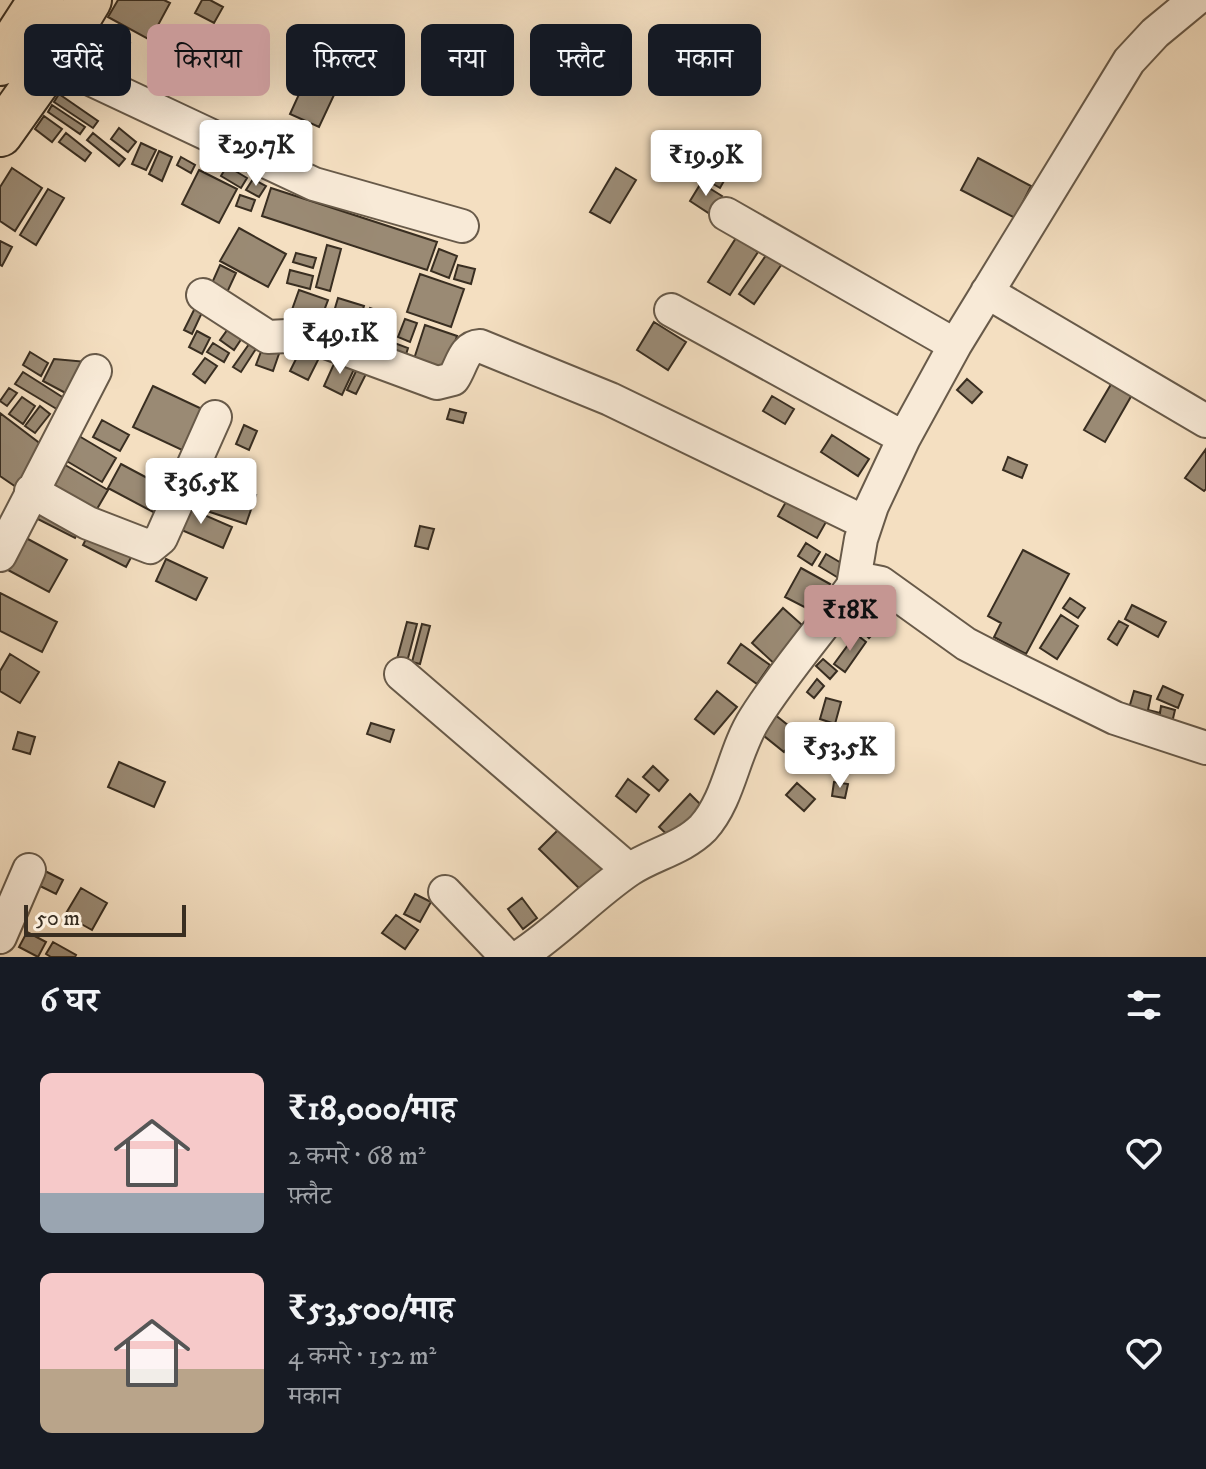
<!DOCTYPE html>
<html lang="hi">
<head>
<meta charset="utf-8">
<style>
	:root { --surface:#171b24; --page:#242831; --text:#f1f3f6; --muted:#9ea1a6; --accent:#c59692 }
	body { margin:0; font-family:"IM FELL DW Pica","Noto Serif Devanagari",serif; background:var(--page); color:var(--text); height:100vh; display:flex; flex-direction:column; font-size:30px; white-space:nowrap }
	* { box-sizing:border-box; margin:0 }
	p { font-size:26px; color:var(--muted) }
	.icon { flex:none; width:44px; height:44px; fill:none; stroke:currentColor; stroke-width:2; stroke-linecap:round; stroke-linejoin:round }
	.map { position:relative; height:957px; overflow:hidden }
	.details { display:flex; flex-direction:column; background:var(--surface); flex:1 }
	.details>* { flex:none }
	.guide { position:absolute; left:24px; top:24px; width:800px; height:72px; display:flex; gap:16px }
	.scale { position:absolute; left:24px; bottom:20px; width:162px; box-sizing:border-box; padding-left:8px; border:4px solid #392e21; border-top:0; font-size:22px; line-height:28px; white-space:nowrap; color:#392e21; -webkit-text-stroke:6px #f8ead7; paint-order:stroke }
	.price { position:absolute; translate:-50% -68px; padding:0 18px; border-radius:8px; background:#fff; color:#222; font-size:26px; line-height:52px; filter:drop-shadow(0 2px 4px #0008) }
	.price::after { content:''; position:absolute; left:50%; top:48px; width:24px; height:18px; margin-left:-12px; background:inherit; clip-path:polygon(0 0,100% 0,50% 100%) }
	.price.on { background:var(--accent); color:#111 }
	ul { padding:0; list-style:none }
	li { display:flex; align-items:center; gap:24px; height:200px; padding:0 40px }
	li span { display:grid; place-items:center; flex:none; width:224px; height:160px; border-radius:12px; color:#555 }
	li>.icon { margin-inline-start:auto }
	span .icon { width:96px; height:96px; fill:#fffc; stroke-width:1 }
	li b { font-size:34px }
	h2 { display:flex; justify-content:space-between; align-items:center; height:96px; padding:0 40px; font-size:34px }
	.tag { padding:0 28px; border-radius:12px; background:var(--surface); box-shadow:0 8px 32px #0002; font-size:28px; line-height:72px }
	.tag.on { background:var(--accent); color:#111 }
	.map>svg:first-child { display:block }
</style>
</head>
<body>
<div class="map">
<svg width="1206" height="957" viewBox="0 0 1206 957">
	<rect width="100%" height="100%" fill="#f4dfc1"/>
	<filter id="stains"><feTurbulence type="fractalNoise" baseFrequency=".0025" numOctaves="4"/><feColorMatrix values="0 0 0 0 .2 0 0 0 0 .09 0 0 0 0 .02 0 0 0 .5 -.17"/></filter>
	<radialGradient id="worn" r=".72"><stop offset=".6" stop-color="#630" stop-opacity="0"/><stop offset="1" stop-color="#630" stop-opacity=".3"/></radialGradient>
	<path fill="#9a8a74" stroke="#392e21" stroke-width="2" d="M 118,0 L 164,0 L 170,3 L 150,40 L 108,17 Z
		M 202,0 L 210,0 L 223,7 L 214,23 L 195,13 Z
		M 103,25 L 130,43 L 112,69 L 86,51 Z
		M 305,81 L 334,95 L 319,127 L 290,114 Z
		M 59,94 L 98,121 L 93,128 L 54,102 Z
		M 52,105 L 85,127 L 80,134 L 48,112 Z
		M 44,116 L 62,129 L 52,142 L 35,129 Z
		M 287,123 L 305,129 L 295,155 L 278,148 Z
		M 119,128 L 136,142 L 128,152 L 111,139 Z
		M 66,133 L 91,153 L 85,161 L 59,142 Z
		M 93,133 L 125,159 L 119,166 L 87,140 Z
		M 141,143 L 156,150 L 146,170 L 132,164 Z
		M 729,144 L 741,151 L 720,188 L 708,181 Z
		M 159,151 L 172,157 L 162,181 L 149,174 Z
		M 181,157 L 195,165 L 191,173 L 177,165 Z
		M 978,158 L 1031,186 L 1015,218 L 961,190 Z
		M 227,166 L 247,178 L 241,188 L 221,176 Z
		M 12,168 L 42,188 L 15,231 L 0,221 L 0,187 Z
		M 616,168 L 636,180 L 610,223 L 590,212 Z
		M 199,170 L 237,189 L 219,223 L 182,204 Z
		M 253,179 L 266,186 L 259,197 L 246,190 Z
		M 701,183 L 722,196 L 710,214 L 690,201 Z
		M 271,188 L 437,242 L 427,270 L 262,216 Z
		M 48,189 L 64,198 L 36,245 L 20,235 Z
		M 240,195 L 255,200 L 251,211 L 236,206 Z
		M 239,228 L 286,254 L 268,287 L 220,261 Z
		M 736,238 L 758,252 L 730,295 L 708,282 Z
		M 0,241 L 12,247 L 2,266 L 0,265 Z
		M 327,245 L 341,249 L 330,291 L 316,287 Z
		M 439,249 L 457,256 L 449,278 L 431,271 Z
		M 769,251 L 784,261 L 754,304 L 739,294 Z
		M 296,253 L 316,258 L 313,268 L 293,262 Z
		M 220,265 L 236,273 L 224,299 L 208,292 Z
		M 458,265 L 475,269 L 471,284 L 454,279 Z
		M 290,270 L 313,276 L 310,289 L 287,283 Z
		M 420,274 L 464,289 L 451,327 L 407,312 Z
		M 299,290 L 328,300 L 316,332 L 288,321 Z
		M 338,298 L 364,306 L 354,339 L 328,332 Z
		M 199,300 L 206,304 L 192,334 L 184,330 Z
		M 370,308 L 381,312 L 371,343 L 359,340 Z
		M 387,313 L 395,316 L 389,333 L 380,331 Z
		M 405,319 L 417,323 L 410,342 L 398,337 Z
		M 233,322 L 246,332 L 234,350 L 220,340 Z
		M 654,322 L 686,342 L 668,370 L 637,350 Z
		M 425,325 L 457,336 L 445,373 L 413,362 Z
		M 197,331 L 210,338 L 202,354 L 189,347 Z
		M 254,337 L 261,341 L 241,372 L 233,367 Z
		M 381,338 L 408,348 L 404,361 L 376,351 Z
		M 265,341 L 281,348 L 273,371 L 256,365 Z
		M 213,343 L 229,353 L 224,362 L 207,352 Z
		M 304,343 L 322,352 L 308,380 L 290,371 Z
		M 30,352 L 48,363 L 41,376 L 23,365 Z
		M 337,357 L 356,365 L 342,395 L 324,386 Z
		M 205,358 L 217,366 L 205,383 L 193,374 Z
		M 54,359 L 88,362 L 73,397 L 43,381 Z
		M 358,367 L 367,372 L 356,394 L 347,390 Z
		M 23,372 L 67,400 L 60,411 L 15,384 Z
		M 967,379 L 982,392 L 972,403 L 957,390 Z
		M 1113,381 L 1133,393 L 1105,442 L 1084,430 Z
		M 153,386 L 202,409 L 182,450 L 133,427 Z
		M 9,388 L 17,393 L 7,406 L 0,401 Z
		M 772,396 L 794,409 L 785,424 L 763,411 Z
		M 22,397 L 35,406 L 23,424 L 9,414 Z
		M 40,406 L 50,414 L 35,433 L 25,426 Z
		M 450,409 L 466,413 L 463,423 L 447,419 Z
		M 0,413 L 46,448 L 16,487 L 0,476 Z
		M 102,420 L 129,435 L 120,451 L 93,437 Z
		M 244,425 L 257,431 L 249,450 L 236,444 Z
		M 832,435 L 869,459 L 858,476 L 821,452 Z
		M 79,436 L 116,458 L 102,482 L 65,460 Z
		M 1206,449 L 1206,489 L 1204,491 L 1185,478 Z
		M 1008,457 L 1027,465 L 1022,478 L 1003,470 Z
		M 60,462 L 108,490 L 90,521 L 42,493 Z
		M 121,464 L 168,489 L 155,513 L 108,488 Z
		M 214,481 L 256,495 L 246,524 L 204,510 Z
		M 32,497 L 82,523 L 75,538 L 24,512 Z
		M 787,500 L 826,522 L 817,538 L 778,516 Z
		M 179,504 L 232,527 L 223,548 L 170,525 Z
		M 420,526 L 434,529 L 428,549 L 415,546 Z
		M 92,527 L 135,550 L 126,567 L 83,545 Z
		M 26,538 L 67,560 L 49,592 L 8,570 Z
		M 806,543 L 820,552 L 812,565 L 798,556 Z
		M 1023,550 L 1069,574 L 1026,654 L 994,637 L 1001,623 L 988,616 Z
		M 826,554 L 848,567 L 840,579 L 819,566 Z
		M 166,559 L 207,578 L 196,600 L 156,581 Z
		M 801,568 L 830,584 L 814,612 L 785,597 Z
		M 874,588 L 896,610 L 869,638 L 847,616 Z
		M 0,593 L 57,622 L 42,652 L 0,631 Z
		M 1070,598 L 1085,608 L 1078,618 L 1063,608 Z
		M 1132,605 L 1166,622 L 1158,637 L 1125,619 Z
		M 783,608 L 811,633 L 779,668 L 752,643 Z
		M 1061,615 L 1078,626 L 1057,659 L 1040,648 Z
		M 1119,621 L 1128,626 L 1117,645 L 1108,639 Z
		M 407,622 L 417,624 L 407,662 L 397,659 Z
		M 422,624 L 430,626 L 420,664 L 412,662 Z
		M 856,634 L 866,642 L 845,672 L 834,664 Z
		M 741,644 L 770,665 L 757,684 L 728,663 Z
		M 10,654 L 39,672 L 20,703 L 0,691 L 0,671 Z
		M 823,659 L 837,671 L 830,679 L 816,666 Z
		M 817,679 L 824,686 L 814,698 L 807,692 Z
		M 1163,686 L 1183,695 L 1178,708 L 1157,699 Z
		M 717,691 L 737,707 L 714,734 L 695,719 Z
		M 1134,691 L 1151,696 L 1148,710 L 1160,713 L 1161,706 L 1175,710 L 1171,727 L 1127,715 Z
		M 826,698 L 841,702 L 835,724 L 820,719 Z
		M 774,714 L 799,734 L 784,752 L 759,732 Z
		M 371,723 L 394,730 L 390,742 L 367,734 Z
		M 18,732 L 35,737 L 30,754 L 13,749 Z
		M 807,740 L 819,749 L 802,770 L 791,761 Z
		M 119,762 L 165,782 L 154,807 L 108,787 Z
		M 653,766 L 668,780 L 659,791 L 643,777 Z
		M 628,779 L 649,795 L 636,812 L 616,796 Z
		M 834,782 L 848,784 L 845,798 L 832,796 Z
		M 797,783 L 815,799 L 804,811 L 786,795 Z
		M 690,794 L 705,809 L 674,841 L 659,827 Z
		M 564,824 L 608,868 L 584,893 L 539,849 Z
		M 45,871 L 63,880 L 56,894 L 38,885 Z
		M 81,888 L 107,903 L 92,930 L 65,915 Z
		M 415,894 L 431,902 L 420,922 L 404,914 Z
		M 522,898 L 537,918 L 523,929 L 508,909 Z
		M 396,915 L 418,930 L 405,949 L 382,933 Z
		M 27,932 L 46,942 L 38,957 L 19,947 Z
		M 53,942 L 76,955 L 75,957 L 51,957 L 46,954 Z"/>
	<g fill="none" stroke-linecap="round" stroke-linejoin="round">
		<g stroke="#685a49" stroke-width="36">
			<path id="minor" d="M 52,61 L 314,184 L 462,226
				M 726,214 L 955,345
				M 987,292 L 1206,421
				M 203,295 L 268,337 L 307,335 L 437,383 L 453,379 C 462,366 463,347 480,346 L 610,399 L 866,523
				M 671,310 L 904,438
				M 31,491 L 88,523 L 150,547 L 161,538 L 215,417
				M 0,555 L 95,371
				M 853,586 L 861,539 L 872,506 L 904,438 L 955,345 L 1129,61 L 1155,33 L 1195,0
				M 401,674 L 629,870
				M 445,892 L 507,957
				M 0,937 L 29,870
				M 519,957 C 559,931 591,896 629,870 C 653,854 682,849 703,828 C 730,798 733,752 755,718 C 784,672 821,630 853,586 L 866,580 L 881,583 L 966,644 L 995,659 L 1115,718 L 1206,748"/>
		</g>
		<g stroke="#392e21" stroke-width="48">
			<path id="highway" d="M 0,63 L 41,0
				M 0,134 L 52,61 L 89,0"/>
		</g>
		<use href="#minor" stroke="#f8ead7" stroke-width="32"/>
		<use href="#highway" stroke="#f4dfc1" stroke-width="44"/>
	</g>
	<rect width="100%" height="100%" filter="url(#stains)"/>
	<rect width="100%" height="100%" fill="url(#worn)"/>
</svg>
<div class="scale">50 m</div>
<b class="price" style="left:256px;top:188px">₹29.7K</b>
<b class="price" style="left:706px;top:198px">₹19.9K</b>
<b class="price" style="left:340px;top:376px">₹49.1K</b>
<b class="price" style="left:201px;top:526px">₹36.5K</b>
<b class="price on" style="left:850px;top:653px">₹18K</b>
<b class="price" style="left:840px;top:790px">₹53.5K</b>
<div class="guide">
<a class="tag">खरीदें</a>
<a class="tag on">किराया</a>
<a class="tag">फ़िल्टर</a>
<a class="tag">नया</a>
<a class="tag">फ़्लैट</a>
<a class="tag">मकान</a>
</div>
</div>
<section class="details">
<h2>6 घर<svg class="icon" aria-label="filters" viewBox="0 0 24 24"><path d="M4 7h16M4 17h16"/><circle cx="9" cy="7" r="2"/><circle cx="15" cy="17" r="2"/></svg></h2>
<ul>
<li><span style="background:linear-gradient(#f6c9c9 75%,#9aa5b1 0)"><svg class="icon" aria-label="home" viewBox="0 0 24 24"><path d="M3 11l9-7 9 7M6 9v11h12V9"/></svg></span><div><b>₹18,000/माह</b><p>2 कमरे · 68 m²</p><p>फ़्लैट</p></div><svg class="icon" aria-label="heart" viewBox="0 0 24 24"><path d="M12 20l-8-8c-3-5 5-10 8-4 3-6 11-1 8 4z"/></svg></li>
<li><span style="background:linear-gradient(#f6c9c9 60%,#b9a48a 0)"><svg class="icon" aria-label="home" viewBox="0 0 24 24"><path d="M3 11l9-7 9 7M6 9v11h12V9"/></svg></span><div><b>₹53,500/माह</b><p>4 कमरे · 152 m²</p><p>मकान</p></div><svg class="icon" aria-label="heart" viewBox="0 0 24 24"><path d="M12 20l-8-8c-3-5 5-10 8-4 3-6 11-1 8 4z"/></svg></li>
</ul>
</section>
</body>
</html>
